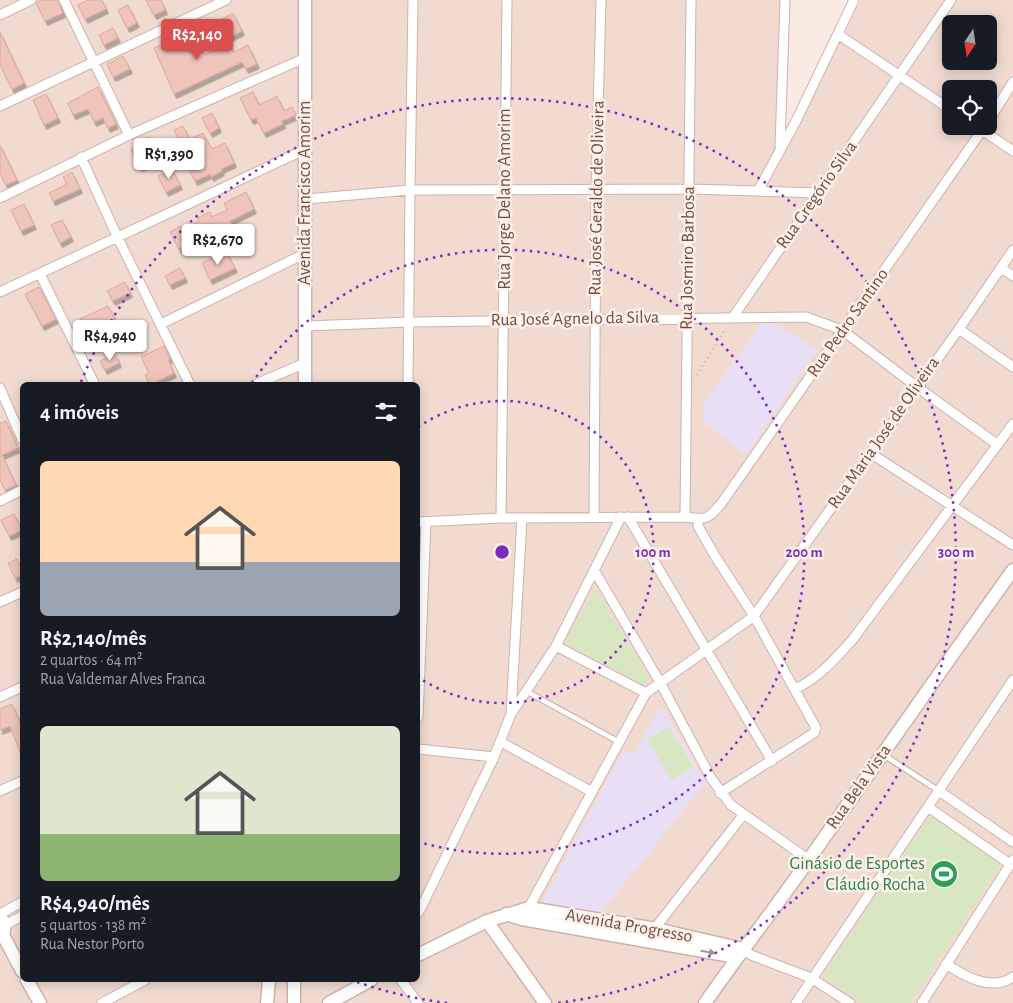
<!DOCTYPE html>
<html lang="pt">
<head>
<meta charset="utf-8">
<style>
	:root { --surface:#171b24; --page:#242831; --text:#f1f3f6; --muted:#9ea1a6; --accent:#dd4f4e }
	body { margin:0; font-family:"Alegreya Sans",sans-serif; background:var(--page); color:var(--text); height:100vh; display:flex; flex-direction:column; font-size:19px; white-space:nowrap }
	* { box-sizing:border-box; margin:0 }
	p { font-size:16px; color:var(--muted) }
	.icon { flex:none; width:28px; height:28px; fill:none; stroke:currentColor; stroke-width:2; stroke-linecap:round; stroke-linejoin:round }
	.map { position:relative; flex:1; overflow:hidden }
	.drawer { position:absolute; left:20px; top:382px; width:400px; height:600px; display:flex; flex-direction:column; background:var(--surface); border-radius:8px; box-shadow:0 2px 12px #0003 }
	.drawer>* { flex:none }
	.needle { width:32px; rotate:193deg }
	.fabs { position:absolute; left:942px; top:15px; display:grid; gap:10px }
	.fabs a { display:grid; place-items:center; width:55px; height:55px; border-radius:8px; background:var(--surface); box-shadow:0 2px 12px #0003; font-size:25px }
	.price { position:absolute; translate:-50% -42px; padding:0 11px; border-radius:5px; background:#fff; color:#222; font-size:16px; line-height:32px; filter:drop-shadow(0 1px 2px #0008) }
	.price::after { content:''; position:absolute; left:50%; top:30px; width:15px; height:11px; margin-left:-8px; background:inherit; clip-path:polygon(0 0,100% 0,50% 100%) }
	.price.on { background:var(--accent); color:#fff }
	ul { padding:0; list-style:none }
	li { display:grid; align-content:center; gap:10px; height:265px; padding:0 20px }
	li span { display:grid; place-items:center; height:155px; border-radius:8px; color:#555 }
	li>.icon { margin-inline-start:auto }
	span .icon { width:90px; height:90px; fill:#fffc; stroke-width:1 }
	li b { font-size:21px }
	h2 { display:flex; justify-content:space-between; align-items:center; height:60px; padding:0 20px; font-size:21px }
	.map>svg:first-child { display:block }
</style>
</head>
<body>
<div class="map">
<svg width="1013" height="1003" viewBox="0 0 1013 1003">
	<defs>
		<filter id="shadow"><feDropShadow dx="2.5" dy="4.5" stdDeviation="0" flood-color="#0004"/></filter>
	</defs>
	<rect width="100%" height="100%" fill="#faebe2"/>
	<path fill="#f1dbd1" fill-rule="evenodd" d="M 0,0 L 789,0 L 783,155 L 861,0 L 1013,0 L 1013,1003 L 0,1003 ZM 951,24 L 989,24 L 989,61 L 951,61 ZM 951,89 L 989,89 L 989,126 L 951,126 ZM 22,385 L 418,385 L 418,980 L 22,980 Z"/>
	<path fill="#e8dff6" d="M 761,324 L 777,325 L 817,350 L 746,455 L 703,422 L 704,404 Z
		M 661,706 L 706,782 L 601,913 L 545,903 L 544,900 L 621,754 L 636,751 Z"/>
	<path fill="#d8e6c1" d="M 595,588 L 649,678 L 643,685 L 565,643 Z
		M 669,727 L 694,767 L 671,780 L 647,739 Z
		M 930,816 L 981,849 L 981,851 L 1001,865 L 911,1003 L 863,1003 L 823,976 Z"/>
	<path fill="#eec4bb" stroke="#dfa79d" filter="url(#shadow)" d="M 41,0 L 58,0 L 63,13 L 45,21 L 36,3 Z
		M 88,0 L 102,0 L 106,9 L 85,19 L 78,5 Z
		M 146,0 L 161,0 L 165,10 L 154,15 Z
		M 128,5 L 137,23 L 127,28 L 118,10 Z
		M 233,13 L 242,31 L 230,37 L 222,19 Z
		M 113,28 L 118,38 L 104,45 L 99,35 Z
		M 0,32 L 24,83 L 12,89 L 0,65 Z
		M 175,32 L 180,41 L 194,34 L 204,55 L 230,44 L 234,52 L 248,45 L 257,64 L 246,69 L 242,62 L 174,94 L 154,48 L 167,42 L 165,37 Z
		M 123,56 L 130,69 L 113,77 L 107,64 Z
		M 98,87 L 116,124 L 108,128 L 103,118 L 94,122 L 88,109 L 73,115 L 68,103 Z
		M 253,92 L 259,105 L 277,96 L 284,111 L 292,107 L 296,115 L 282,121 L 283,124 L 264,133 L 256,118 L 251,120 L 240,98 Z
		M 46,94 L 58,118 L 44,125 L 33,100 Z
		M 212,113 L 219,128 L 210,133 L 202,118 Z
		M 183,126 L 190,139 L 203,133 L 212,149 L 225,143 L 234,163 L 221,169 L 222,171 L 211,177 L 210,174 L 195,181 L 182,156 L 164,166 L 160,157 L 140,167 L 131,150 L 144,144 L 142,140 L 149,137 L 155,149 L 178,138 L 174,130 Z
		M 0,145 L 17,180 L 6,185 L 0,174 Z
		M 172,169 L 180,185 L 166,192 L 158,176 Z
		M 72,172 L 80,189 L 53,201 L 49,193 L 67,184 L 63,177 Z
		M 246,192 L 254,209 L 230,221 L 233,227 L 221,232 L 220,230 L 179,249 L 170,232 L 181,226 L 183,229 L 199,221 L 197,218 L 210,212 L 212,217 L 227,210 L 224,203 Z
		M 24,204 L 34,225 L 21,231 L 11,210 Z
		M 62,220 L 71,237 L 60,243 L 51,225 Z
		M 226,251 L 235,268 L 210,280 L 202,263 Z
		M 180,268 L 185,278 L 170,285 L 165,276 Z
		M 125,282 L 130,293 L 113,301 L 107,291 Z
		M 39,287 L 56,319 L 42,326 L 25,294 Z
		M 108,306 L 115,319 L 87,332 L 80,319 Z
		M 164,346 L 170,359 L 168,360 L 174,373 L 150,385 L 145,375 L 149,373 L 141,357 Z
		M 115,354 L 119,363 L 105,370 L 100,361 Z
		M 6,421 L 18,448 L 2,455 L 16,485 L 5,490 L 0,480 L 0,423 Z
		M 14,514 L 22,530 L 9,536 L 1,520 Z
		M 17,559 L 22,570 L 22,575 L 15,578 L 8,563 Z
		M 12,704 L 22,727 L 22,757 L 10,726 L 0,730 L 0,709 Z"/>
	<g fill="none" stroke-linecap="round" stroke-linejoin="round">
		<g stroke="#cdb3ac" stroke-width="7">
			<path id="lane" d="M 526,691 L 619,742
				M 884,755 L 939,791"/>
		</g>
		<g stroke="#cdb3ac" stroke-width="11">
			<path id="street" d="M 64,0 L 129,135
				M 0,15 L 31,0
				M 839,35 L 951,110
				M 0,106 L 226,0
				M 989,120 L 1013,82
				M 976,126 L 1013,151
				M 780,146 L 785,0
				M 81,157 L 117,236 L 190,385
				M 758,191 L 796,121 L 854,0
				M 0,198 L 129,135 L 305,58
				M 306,199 L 410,190 L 690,189 L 818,193
				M 1001,268 L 1013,276
				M 40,274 L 95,385
				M 0,292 L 306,149
				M 733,317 L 951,0
				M 161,324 L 306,253
				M 306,326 L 410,322 L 806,317 L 842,330 L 917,387 L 998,445
				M 959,329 L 1013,367
				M 254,385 L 305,363
				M 408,385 L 410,190 L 413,0
				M 0,388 L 22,439
				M 870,453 L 1013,545
				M 0,501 L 22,490
				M 594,517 L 596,189 L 601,0
				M 628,517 L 772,761
				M 685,517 L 691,0
				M 501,518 C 504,345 504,173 507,0
				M 699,519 L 698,526 L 715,556 L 754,616 L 816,728 L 814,733 L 720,793
				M 418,522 L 501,518 L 685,517 C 706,520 707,520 721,504 L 985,126
				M 594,570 L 661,684 L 711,778 L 731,805 L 809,860
				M 0,602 L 22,592
				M 556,646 L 646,693
				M 795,689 C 819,678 836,658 853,639 L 1013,424
				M 0,697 L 22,687
				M 511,713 L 522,518
				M 418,717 L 426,522
				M 501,742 L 592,792
				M 418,749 L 494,757
				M 0,791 L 22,781
				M 939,791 L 1013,842
				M 928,807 L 1010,864
				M 527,911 L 646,693 L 754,616 L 959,329 L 1013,250
				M 418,913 L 421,908 L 494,757 L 511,714 L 556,646 L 621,517
				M 0,914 L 22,902
				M 5,925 L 22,916
				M 652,932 L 744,814
				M 743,949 L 751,955 L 811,978 L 850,1003
				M 946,964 C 964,976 992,992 1013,977
				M 401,980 L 418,1003
				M 102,1003 L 145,980
				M 796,1003 L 1013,680
				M 922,1003 L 1013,860"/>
		</g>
		<g stroke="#cfb2aa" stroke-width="15">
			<path id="secondary" d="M 305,385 L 305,0
				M 506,914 L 522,919 L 737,957
				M 0,916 L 5,925 L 3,935 L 22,971
				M 487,921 L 545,1003
				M 418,955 L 487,921 L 529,908 L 656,929 L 743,949
				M 27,980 L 40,1003
				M 267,1003 L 269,980
				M 294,1003 L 294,980
				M 329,1003 L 371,980
				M 705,1003 C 739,954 776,907 810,858 C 877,762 944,666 1013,570"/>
		</g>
		<path stroke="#d2a79f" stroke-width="2" stroke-dasharray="1 4" stroke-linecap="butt" d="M 697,375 L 726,328"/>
		<use href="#lane" stroke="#fff" stroke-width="4.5"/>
		<use href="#street" stroke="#fff" stroke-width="9"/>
		<use href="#secondary" stroke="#fff" stroke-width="12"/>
	</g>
	<defs><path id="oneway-solid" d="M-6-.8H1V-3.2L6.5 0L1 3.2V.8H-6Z" transform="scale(1.25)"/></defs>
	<use fill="#a99592" href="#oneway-solid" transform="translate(708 952) rotate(9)"/>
	<g fill="none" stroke="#7b2cbf" stroke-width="2.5" stroke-dasharray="2.5 5">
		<path d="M418 427A151 151 0 1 1 418 677"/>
		<path d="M252 383A302 302 0 1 1 419 842"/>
		<path d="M447 1003A454 454 0 0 1 354 981M81 382A454 454 0 1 1 557 1003"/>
	</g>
	<defs>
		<g id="stadium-disc" transform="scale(1.4375)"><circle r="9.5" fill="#2e9e5b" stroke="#fef0e7"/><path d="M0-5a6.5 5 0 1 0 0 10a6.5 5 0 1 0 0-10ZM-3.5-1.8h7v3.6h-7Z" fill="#fff"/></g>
	</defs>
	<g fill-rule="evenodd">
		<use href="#stadium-disc" x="944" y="874"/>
	</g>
	<g text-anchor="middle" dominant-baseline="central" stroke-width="5" stroke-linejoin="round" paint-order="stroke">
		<g font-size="18" fill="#704f4a" stroke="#fef0e7">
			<text transform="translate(305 193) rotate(-90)">Avenida Francisco Amorim</text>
			<text transform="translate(817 195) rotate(-55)">Rua Gregório Silva</text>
			<text transform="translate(597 198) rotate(-89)">Rua José Geraldo de Oliveira</text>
			<text transform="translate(505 199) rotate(-90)">Rua Jorge Delano Amorim</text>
			<text transform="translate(688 258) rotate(-89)">Rua Josmiro Barbosa</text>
			<text transform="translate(575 319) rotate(-1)">Rua José Agnelo da Silva</text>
			<text transform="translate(848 323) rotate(-55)">Rua Pedro Santino</text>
			<text transform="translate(884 433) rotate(-55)">Rua Maria José de Oliveira</text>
			<text transform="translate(859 787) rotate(-55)">Rua Bela Vista</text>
			<text transform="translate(629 926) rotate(10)">Avenida Progresso</text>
		</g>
		<g font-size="18" fill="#27864d" stroke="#fef0e7" text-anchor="end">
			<text x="925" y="864">Ginásio de Esportes<tspan x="925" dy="21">Cláudio Rocha</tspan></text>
		</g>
	</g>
	<circle cx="502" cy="552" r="8" fill="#7b2cbf" stroke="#fef0e7" stroke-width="2.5"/>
	<g font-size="15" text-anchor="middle" font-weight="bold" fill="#7b2cbf" stroke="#fef0e7" stroke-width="5" stroke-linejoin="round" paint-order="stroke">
		<text x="653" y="557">100 m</text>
		<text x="804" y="557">200 m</text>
		<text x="956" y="557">300 m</text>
	</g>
</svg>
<div class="fabs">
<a><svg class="needle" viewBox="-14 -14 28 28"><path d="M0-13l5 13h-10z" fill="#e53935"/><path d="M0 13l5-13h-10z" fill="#9ea1a6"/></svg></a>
<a><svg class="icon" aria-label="locate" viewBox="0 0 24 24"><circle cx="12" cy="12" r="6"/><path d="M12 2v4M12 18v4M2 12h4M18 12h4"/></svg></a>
</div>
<b class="price on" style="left:197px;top:61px">R$2,140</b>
<b class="price" style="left:169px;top:180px">R$1,390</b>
<b class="price" style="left:218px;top:266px">R$2,670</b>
<b class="price" style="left:110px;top:362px">R$4,940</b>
<section class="drawer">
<h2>4 imóveis<svg class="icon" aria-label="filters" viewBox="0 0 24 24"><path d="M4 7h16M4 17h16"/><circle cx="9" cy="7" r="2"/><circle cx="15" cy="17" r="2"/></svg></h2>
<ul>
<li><span style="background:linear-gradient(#ffd9b3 65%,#9aa5b1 0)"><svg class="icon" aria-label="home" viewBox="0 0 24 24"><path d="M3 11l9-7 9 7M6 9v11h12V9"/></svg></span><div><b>R$2,140/mês</b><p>2 quartos · 64 m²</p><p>Rua Valdemar Alves Franca</p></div></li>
<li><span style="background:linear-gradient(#dfe7d0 70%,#8fb573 0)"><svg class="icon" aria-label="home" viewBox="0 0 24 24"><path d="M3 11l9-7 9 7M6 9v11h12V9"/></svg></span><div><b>R$4,940/mês</b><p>5 quartos · 138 m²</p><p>Rua Nestor Porto</p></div></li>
</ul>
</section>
</div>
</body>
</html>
